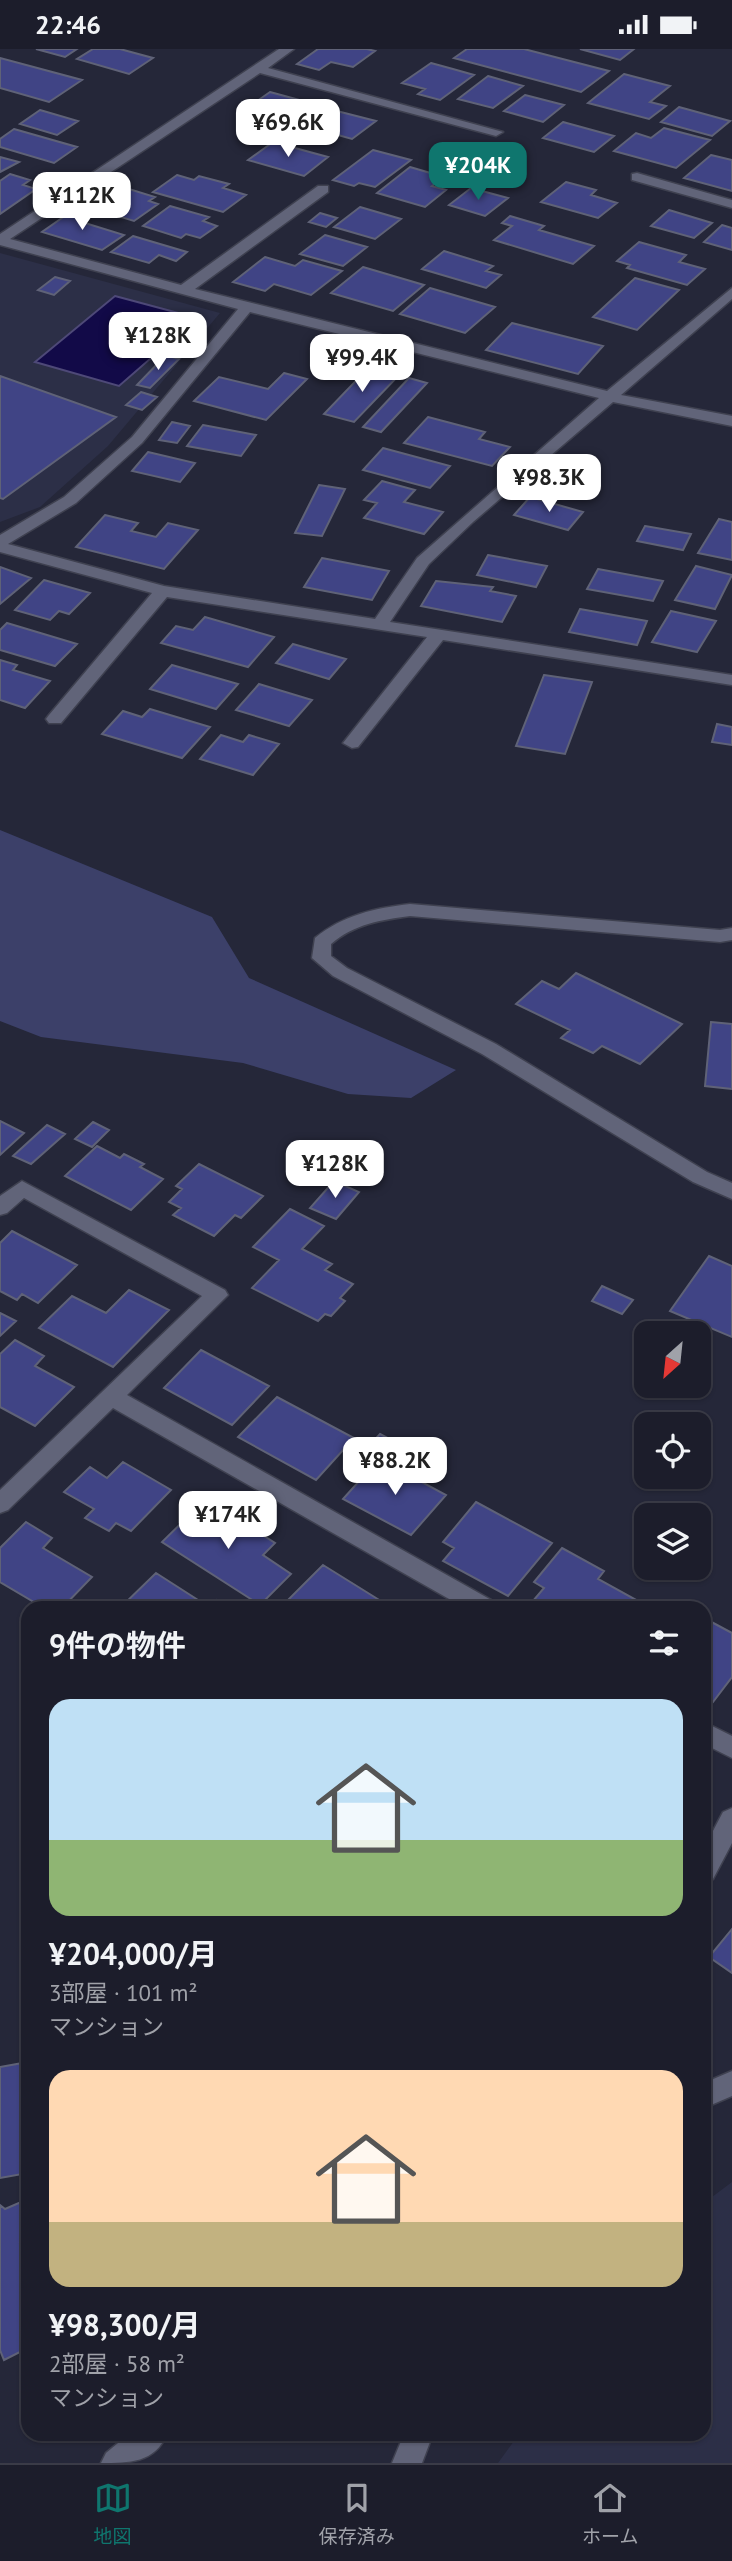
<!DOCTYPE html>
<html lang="ja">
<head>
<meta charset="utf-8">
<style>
	:root { --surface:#1c1d2b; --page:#252633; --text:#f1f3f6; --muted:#a0a2a9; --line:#3a3b47; --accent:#0f766e }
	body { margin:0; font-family:"PT Sans","Noto Sans JP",sans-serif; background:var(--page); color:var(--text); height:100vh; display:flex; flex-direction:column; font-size:26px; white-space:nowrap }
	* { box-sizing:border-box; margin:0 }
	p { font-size:23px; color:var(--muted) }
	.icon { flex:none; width:38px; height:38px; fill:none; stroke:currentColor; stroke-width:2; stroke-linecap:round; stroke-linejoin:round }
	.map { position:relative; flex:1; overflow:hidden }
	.details { position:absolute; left:21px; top:1552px; width:690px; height:840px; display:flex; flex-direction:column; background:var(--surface); border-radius:21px; box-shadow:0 2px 5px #0004,0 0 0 2px var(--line) }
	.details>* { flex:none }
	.needle { width:46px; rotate:207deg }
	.fabs { position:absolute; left:634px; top:1272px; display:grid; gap:14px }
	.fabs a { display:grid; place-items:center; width:77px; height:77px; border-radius:14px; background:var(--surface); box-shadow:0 2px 5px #0004,0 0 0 2px var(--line); font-size:35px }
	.price { position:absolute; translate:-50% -60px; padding:0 16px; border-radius:14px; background:#fff; color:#222; font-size:23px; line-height:46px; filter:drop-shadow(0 2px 4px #0008) }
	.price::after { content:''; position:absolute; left:50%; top:42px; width:21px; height:16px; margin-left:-10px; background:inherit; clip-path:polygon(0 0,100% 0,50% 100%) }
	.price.selected { background:var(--accent); color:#fff }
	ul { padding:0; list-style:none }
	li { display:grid; align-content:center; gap:14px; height:371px; padding:0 28px }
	li span { display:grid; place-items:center; height:217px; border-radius:21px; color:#555 }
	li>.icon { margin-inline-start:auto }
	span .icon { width:126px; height:126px; fill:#fffc; stroke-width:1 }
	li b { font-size:30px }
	h2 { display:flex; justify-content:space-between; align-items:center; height:84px; padding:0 28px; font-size:30px }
	.status { display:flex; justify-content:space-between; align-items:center; height:49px; padding:0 35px; background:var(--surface); direction:ltr }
	.status svg { height:19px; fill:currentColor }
	.tabs { display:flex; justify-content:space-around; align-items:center; height:98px; border-top:2px solid var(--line); background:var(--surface); font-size:19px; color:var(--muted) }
	.tabs a { display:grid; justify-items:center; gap:4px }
	.tabs .selected { color:var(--accent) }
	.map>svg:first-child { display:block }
</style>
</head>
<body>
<div class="status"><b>22:46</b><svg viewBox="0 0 49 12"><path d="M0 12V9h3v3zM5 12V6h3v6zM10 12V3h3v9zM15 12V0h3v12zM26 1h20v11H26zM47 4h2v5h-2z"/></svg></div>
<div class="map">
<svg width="732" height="2414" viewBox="0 0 732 2414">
	<rect width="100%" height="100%" fill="#252739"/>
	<path fill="#2c2f47" d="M 0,204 L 220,264 L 108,397 L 40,458 L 0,473 Z
		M 732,2133 L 732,2414 L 498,2414 L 519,2385 L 704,2385 L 704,2154 Z"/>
	<path fill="#3c4069" d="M 0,781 L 212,868 L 249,929 L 456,1021 L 411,1049 L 348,1045 L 243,1014 L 41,988 L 0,972 Z"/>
	<path fill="#120a48" stroke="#4e4978" stroke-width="2" d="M 115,247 L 197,269 L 119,337 L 35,313 Z"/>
	<path fill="#404485" stroke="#5f6277" stroke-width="2" d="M 36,0 L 77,0 L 65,8 Z
		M 93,0 L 120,0 L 153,9 L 129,25 L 77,10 Z
		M 318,0 L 367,0 L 375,2 L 353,18 L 331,13 L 319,21 L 297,15 Z
		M 467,0 L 524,0 L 609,22 L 581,43 L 454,9 Z
		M 580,0 L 634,0 L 620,11 Z
		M 0,9 L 82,31 L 49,53 L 0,39 Z
		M 431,14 L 453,20 L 474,26 L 440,51 L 418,45 L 425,40 L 402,34 Z
		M 624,25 L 670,37 L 650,53 L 666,57 L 649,70 L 588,54 Z
		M 488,27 L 523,37 L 493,59 L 458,50 Z
		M 270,43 L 314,55 L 292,71 L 247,59 Z
		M 525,46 L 564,56 L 543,73 L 504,62 Z
		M 679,58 L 730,72 L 712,87 L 661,73 Z
		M 325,59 L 376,72 L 352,90 L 302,76 Z
		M 40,61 L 78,72 L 57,86 L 20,75 Z
		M 563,73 L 614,87 L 594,103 L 543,89 Z
		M 664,79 L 710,91 L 676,119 L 614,102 L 636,84 L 651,89 Z
		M 14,80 L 77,98 L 54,114 L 0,98 L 0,90 Z
		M 273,93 L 328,108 L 304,127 L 248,111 Z
		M 373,101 L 411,111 L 375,138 L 359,134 L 354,137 L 333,131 Z
		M 711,106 L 732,111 L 732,142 L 684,129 Z
		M 0,108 L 19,113 L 0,123 Z
		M 410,118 L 444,128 L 432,137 L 446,141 L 425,158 L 377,144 Z
		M 10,125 L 30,131 L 23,136 L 36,140 L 0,165 L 0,132 Z
		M 177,126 L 194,131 L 199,127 L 229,135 L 223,139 L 246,146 L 223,163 L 153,143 Z
		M 566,133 L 596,141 L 591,146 L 617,154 L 598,169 L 541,153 Z
		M 116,136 L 155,148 L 149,152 L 158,155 L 134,172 L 101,162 L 112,154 L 96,150 Z
		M 471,139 L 508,149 L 485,167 L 449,156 Z
		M 170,157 L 209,168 L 203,172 L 217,177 L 200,189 L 186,185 L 181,189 L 143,177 Z
		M 360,158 L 401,170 L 375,190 L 334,178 Z
		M 669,161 L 712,174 L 694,189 L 651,177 Z
		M 69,164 L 89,170 L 85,174 L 124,186 L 102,201 L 42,183 Z
		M 320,164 L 337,169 L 326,178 L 309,173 Z
		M 510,167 L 544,177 L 539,181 L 594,197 L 573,215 L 494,191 L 512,177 L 502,174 Z
		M 722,176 L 732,179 L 732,201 L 704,193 Z
		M 325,186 L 367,198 L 343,217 L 300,205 Z
		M 133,187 L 187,203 L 176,212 L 159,206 L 149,214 L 111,203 Z
		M 639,193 L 686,206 L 679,213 L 705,220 L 687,236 L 627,219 L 630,216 L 617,212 Z
		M 444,202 L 493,217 L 486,222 L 501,226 L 486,239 L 422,220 Z
		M 265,208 L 295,217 L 303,211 L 342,222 L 311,246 L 274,235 L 265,242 L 233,233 Z
		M 363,218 L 424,236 L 393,262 L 331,244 Z
		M 55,228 L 70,232 L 54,246 L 38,241 Z
		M 635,229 L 679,241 L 637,281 L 593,268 Z
		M 430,239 L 495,258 L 465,284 L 400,265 Z
		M 512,274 L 603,297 L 578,325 L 486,301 Z
		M 166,306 L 179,310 L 150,339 L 137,336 Z
		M 371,316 L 401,324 L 354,373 L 324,365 Z
		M 284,324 L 307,330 L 266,371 L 194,352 L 219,328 L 268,340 Z
		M 0,327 L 116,368 L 3,450 L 0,449 Z
		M 409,329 L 427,334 L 381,383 L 363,378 Z
		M 141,343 L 157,348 L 142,361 L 126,356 Z
		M 428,368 L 485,383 L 479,390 L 510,398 L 492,417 L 404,394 Z
		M 172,373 L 190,377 L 177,394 L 159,391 Z
		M 203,376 L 256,386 L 241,407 L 187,397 Z
		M 383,399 L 450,417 L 430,439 L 363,421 Z
		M 148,403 L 195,414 L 180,433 L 132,422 Z
		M 382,432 L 415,441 L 404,453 L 443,463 L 424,485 L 364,469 L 377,454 L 364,451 Z
		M 319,436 L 345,440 L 322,487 L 295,484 Z
		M 530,448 L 583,463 L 568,481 L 514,466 Z
		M 105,466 L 138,474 L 131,482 L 156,488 L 168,474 L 198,481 L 164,520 L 76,498 Z
		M 719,470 L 732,473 L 732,511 L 698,504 Z
		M 645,477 L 691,485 L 683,501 L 637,492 Z
		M 488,506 L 547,517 L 536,538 L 477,526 Z
		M 322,509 L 389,522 L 372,551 L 304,538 Z
		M 696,517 L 732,526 L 715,560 L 675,551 Z
		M 0,518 L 31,529 L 0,555 Z
		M 598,520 L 663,532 L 653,552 L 587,540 Z
		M 44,531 L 90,544 L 69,565 L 59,562 L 50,571 L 15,561 Z
		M 436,532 L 493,538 L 490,542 L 516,547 L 502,573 L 421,557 Z
		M 580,560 L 647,572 L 637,596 L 569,583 Z
		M 671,562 L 716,572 L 697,603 L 652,593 Z
		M 205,568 L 274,588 L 248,618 L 161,594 L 176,577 L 193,581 Z
		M 7,574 L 77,595 L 55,617 L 0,601 L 0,581 Z
		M 293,595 L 346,610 L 329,630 L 276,614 Z
		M 0,611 L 17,616 L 13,621 L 50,632 L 25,659 L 0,651 Z
		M 172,616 L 238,635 L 216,660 L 150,640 Z
		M 544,626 L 592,633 L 565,705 L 516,697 Z
		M 259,635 L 312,651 L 289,677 L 236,661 Z
		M 150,660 L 210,678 L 182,709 L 102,685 L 123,662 L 142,668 Z
		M 717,675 L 732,678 L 732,696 L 712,693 Z
		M 221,686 L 243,693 L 249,686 L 279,695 L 253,726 L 200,710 Z
		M 576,924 L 682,975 L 640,1015 L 602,997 L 593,1004 L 561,989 L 570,981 L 516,955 L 542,932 L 559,940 Z
		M 711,973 L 732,975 L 732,1040 L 705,1037 Z
		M 0,1072 L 24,1084 L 0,1106 Z
		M 93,1073 L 109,1081 L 92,1098 L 75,1090 Z
		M 47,1076 L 65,1085 L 31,1115 L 13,1107 Z
		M 97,1097 L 120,1109 L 124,1105 L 144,1115 L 140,1118 L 163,1130 L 131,1161 L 65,1127 Z
		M 199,1115 L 263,1147 L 241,1169 L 235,1166 L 214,1187 L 173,1166 L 181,1159 L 169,1153 L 182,1140 L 176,1137 Z
		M 334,1132 L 359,1143 L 336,1170 L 310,1159 Z
		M 290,1160 L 324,1177 L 302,1200 L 332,1215 L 325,1221 L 353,1235 L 340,1249 L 345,1252 L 331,1267 L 325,1265 L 318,1272 L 252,1239 L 279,1211 L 253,1198 Z
		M 12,1182 L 77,1216 L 38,1254 L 22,1245 L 17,1251 L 0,1242 L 0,1194 Z
		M 709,1207 L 732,1217 L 732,1288 L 670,1262 Z
		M 602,1237 L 633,1251 L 622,1265 L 592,1252 Z
		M 129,1241 L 169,1261 L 113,1318 L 39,1279 L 72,1247 L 106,1264 Z
		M 0,1264 L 16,1272 L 0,1287 Z
		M 15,1291 L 44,1307 L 35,1317 L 74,1338 L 35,1377 L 0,1358 L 0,1305 Z
		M 201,1301 L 269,1337 L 232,1376 L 164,1339 Z
		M 277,1348 L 354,1389 L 316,1431 L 238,1388 Z
		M 380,1385 L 410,1401 L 400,1413 L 369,1397 Z
		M 379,1410 L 446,1446 L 411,1486 L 343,1450 Z
		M 123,1413 L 171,1441 L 131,1482 L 116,1474 L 109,1482 L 85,1469 L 94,1460 L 64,1443 L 90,1418 L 107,1429 Z
		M 206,1450 L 275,1494 L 263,1506 L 291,1525 L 260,1556 L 162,1493 Z
		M 476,1453 L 552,1494 L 508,1547 L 443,1512 L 454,1499 L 443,1493 Z
		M 26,1473 L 52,1489 L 43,1499 L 92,1528 L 62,1559 L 44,1559 L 0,1533 L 0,1499 Z
		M 562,1499 L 604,1522 L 598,1530 L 640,1553 L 635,1559 L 547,1559 L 533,1552 L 544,1539 L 534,1533 Z
		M 323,1516 L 392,1559 L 280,1559 Z
		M 156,1524 L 209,1558 L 217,1551 L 231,1559 L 120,1559 Z
		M 704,1569 L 732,1584 L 732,1628 L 713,1653 L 704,1648 Z
		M 732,1880 L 732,1924 L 709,1908 Z
		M 28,2013 L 28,2124 L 0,2129 L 0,2018 Z
		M 28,2150 L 28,2190 L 20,2194 L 28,2211 L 28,2299 L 4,2311 L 0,2301 L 0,2156 L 5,2160 Z"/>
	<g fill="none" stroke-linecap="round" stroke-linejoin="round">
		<g stroke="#3f4150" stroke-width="3">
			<path id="minor" d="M 279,0 L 294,0 L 268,19 L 503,83 L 496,87 L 260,24 L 10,190 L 181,236 L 318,137 L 328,137 L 328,143 L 195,240 L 607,342 L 732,239 L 732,250 L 621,346 L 732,367 L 732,377 L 613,353 L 473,473 L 429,515 L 390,573 L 732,626 L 732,636 L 443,591 L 358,698 L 352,699 L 343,694 L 427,588 L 167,548 L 61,674 L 49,674 L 46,670 L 49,666 L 152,544 L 0,503 L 0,486 L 64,448 L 132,388 L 238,260 L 0,196 L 0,185 ZM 250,263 L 599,349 L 417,509 L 375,570 L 164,537 L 8,495 L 76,454 L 142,394 Z
				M 637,124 L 732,151 L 732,159 L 632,131 L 632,125 Z
				M 410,855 L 720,881 L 732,879 L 732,891 L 720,893 L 410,867 C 381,871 354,875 331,895 L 331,907 L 347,919 L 496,995 L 707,1123 L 732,1134 L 732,1150 L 693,1133 L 482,1005 L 333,927 L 312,909 L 315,889 C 343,866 375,859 410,855 Z
				M 22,1132 L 225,1241 L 228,1246 L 127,1346 L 493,1552 L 497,1559 L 465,1559 L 113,1359 L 8,1461 L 0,1464 L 0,1441 L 202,1247 L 24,1149 L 7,1164 L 0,1166 L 0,1147 Z
				M 704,1673 L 732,1687 L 732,1709 L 704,1695 Z
				M 732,1759 L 732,1794 L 713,1830 L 704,1833 L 704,1799 L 723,1763 Z
				M 732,2022 L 732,2047 L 704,2059 L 704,2034 Z
				M 129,2385 L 167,2385 C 155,2414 129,2414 101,2414 L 106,2404 Z
				M 404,2385 L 433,2385 L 422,2414 L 392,2414 Z"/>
		</g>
		<use href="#minor" fill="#616479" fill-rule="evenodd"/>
	</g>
</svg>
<div class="fabs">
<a><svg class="needle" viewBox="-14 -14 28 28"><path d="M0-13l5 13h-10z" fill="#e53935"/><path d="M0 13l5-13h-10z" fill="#a0a2a9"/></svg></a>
<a><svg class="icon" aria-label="locate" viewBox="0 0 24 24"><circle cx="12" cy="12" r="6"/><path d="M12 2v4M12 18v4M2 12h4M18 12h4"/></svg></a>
<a><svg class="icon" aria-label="layers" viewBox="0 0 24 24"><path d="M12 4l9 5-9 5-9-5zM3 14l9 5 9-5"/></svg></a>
</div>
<b class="price" style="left:288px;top:110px">¥69.6K</b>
<b class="price selected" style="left:478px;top:153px">¥204K</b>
<b class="price" style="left:82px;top:183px">¥112K</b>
<b class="price" style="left:158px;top:323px">¥128K</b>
<b class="price" style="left:362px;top:345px">¥99.4K</b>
<b class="price" style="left:549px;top:465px">¥98.3K</b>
<b class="price" style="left:335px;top:1151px">¥128K</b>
<b class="price" style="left:395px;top:1448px">¥88.2K</b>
<b class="price" style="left:228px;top:1502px">¥174K</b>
<section class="details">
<h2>9件の物件<svg class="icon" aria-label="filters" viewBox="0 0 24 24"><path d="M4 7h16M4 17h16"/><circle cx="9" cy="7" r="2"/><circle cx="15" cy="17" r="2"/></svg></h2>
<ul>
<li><span style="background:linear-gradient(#bfe0f5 65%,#8fb573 0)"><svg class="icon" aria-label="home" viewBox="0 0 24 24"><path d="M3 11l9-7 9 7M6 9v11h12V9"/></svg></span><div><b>¥204,000/月</b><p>3部屋 · 101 m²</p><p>マンション</p></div></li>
<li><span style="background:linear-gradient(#ffd9b3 70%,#c2b280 0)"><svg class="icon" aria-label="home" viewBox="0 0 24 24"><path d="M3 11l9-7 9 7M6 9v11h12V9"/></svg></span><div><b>¥98,300/月</b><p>2部屋 · 58 m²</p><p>マンション</p></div></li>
</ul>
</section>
</div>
<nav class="tabs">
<a class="selected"><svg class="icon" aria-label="map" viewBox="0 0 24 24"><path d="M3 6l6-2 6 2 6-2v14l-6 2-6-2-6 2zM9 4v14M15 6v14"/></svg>地図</a>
<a><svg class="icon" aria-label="saved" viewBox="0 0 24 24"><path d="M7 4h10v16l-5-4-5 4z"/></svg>保存済み</a>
<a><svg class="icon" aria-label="home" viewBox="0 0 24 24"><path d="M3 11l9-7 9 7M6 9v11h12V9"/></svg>ホーム</a>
</nav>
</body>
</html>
